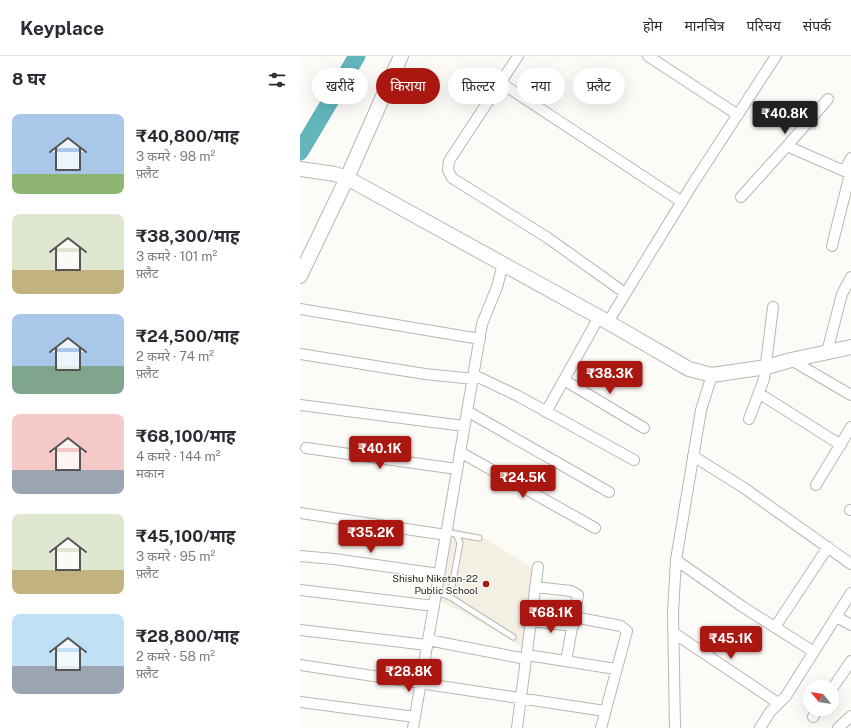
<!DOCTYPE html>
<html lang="hi">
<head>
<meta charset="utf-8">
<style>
	:root { --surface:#fff; --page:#f2f2f3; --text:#2b2b33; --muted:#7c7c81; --line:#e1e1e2; --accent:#a91710 }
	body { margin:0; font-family:"Public Sans","Noto Sans Devanagari",sans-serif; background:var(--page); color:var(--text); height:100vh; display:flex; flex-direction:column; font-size:15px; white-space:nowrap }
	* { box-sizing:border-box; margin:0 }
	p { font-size:13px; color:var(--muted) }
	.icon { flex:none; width:22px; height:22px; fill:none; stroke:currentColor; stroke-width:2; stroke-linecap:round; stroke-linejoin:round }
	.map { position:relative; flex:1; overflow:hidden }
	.sheet { display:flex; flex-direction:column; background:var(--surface); width:300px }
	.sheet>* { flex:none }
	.top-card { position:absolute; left:12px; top:12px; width:380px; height:36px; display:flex; gap:8px }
	.needle { width:26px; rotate:300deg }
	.tools { position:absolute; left:503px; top:624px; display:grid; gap:8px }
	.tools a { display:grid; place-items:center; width:36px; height:36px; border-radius:50%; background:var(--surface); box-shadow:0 4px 16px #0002; font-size:20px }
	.price { position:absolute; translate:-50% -34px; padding:0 9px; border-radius:4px; background:var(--accent); color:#fff; font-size:13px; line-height:26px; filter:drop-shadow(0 1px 2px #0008) }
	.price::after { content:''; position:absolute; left:50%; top:24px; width:12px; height:9px; margin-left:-6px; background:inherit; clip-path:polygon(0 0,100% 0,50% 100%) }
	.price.selected { background:#222; color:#fff }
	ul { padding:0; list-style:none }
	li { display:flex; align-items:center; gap:12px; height:100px; padding:0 12px }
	li span { display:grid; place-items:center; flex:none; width:112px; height:80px; border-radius:8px; color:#555 }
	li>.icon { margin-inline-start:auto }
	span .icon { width:48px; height:48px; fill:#fffc; stroke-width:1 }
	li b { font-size:17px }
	h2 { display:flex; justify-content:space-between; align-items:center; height:48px; padding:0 12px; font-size:17px }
	.chip { padding:0 14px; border-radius:18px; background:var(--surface); box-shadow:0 4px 16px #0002; font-size:14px; line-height:36px }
	.chip.selected { background:var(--accent); color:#fff }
	header { display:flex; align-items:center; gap:24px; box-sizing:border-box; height:56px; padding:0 20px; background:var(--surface); border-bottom:1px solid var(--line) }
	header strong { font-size:19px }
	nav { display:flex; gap:22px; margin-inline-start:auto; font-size:14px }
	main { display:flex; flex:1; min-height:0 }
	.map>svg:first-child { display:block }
</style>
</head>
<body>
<header>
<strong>Keyplace</strong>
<nav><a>होम</a><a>मानचित्र</a><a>परिचय</a><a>संपर्क</a></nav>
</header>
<main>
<section class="sheet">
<h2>8 घर<svg class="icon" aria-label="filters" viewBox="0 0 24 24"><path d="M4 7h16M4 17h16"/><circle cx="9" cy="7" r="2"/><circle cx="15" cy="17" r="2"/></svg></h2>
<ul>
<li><span style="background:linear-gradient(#a9c7e8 75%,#8fb573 0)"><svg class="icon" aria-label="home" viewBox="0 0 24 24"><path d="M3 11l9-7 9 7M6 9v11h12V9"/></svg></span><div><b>₹40,800/माह</b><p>3 कमरे · 98 m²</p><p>फ़्लैट</p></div></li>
<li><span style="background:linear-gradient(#dfe7d0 70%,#c2b280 0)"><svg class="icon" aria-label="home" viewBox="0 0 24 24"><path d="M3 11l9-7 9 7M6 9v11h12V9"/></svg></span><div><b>₹38,300/माह</b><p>3 कमरे · 101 m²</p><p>फ़्लैट</p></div></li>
<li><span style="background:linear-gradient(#a9c7e8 65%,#7fa58c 0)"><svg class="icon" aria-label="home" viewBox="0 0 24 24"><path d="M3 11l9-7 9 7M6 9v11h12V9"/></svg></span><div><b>₹24,500/माह</b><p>2 कमरे · 74 m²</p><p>फ़्लैट</p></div></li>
<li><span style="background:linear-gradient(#f6c9c9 70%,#9aa5b1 0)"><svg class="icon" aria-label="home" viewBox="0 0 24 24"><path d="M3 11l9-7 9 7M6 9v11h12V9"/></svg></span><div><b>₹68,100/माह</b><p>4 कमरे · 144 m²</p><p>मकान</p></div></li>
<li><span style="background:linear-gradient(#dfe7d0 70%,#c2b280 0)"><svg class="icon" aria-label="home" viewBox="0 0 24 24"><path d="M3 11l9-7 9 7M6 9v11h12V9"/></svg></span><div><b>₹45,100/माह</b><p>3 कमरे · 95 m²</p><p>फ़्लैट</p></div></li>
<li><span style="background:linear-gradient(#bfe0f5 65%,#9aa5b1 0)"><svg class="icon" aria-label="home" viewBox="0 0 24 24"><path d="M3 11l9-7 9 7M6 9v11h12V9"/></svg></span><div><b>₹28,800/माह</b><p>2 कमरे · 58 m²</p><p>फ़्लैट</p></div></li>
</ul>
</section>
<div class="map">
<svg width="551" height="672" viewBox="0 0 551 672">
	<rect width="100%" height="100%" fill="#fdfbf7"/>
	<path fill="#f4efe3" d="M 150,471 L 177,478 L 233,512 L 223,592 L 182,567 L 138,544 Z"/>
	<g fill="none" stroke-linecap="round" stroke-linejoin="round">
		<path stroke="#62b6bb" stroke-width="17" d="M 0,96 L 57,0"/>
		<g stroke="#b9b7b3" stroke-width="7">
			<path id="lane" d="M 156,478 L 179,482
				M 136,536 L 150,541 L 160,487 L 156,478 L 147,476
				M 150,541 L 213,581"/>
		</g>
		<g stroke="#b9b7b3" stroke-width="12">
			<path id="street" d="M 218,0 L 149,105 L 148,114 L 152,122 L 248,182 L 325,237
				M 348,0 L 438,59
				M 201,27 L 382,146
				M 487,90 L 528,43
				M 544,115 L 551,102
				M 441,141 L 487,90 L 551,118
				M 532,190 L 550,118
				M 0,253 L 180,283
				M 308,266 L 392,129 L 476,0
				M 527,296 L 542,238 L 551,221
				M 0,298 L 125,318 L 174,323
				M 491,304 L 551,339
				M 174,319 L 218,340 L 334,404
				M 264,324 L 344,372
				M 460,338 L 541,389
				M 0,349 L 164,370
				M 167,355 L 309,436
				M 246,356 L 299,261
				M 449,363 L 464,323 L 473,251
				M 6,392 L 157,413
				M 160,396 L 295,472
				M 393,400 L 444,432 L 551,508
				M 516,429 L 551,371
				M 550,454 L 551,454
				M 0,457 L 146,479
				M 0,500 L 34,503 L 139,518
				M 376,504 L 443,551 L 514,596
				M 235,531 L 271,535 L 278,539 L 266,605
				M 0,534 L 134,550
				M 274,561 L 321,570 L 327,575 L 301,672
				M 537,561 L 551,569
				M 231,565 L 273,570
				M 475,571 L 528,491
				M 0,574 L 127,589
				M 374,577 L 478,647
				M 128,584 L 226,603
				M 227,599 L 316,613
				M 0,609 L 305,655
				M 532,633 L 551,605
				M 0,646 L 115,661
				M 513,661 L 518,653
				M 113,672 L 182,268 L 197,231 L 203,208
				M 217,672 L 238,511
				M 375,672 L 373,556 L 376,504 L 401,354 L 412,319
				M 460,672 L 470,656 L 486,640 L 551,537
				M 538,672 L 551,660"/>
		</g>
		<g stroke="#b9b7b3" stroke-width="16">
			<path id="secondary" d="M 0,113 L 35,118 L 47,122 L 299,261 L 389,313 L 412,319 L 467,311 L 491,304 L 551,291
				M 0,220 L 47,122 L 101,0"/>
		</g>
		<use href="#lane" stroke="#fff" stroke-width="5"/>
		<use href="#street" stroke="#fff" stroke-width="10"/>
		<use href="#secondary" stroke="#fff" stroke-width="14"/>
	</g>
	<circle fill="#a91710" stroke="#fdfbf7" stroke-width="1.5" cx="186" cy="528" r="4"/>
	<g text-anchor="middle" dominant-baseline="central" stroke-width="3" stroke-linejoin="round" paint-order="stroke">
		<g font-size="10" fill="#292827" stroke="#fdfbf7" text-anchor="end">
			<text x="178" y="522">Shishu Niketan-22<tspan x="178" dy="12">Public School</tspan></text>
		</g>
	</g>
</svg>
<div class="tools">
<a><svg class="needle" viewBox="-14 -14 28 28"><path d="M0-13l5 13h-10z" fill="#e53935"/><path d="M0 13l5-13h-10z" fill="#7c7c81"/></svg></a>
</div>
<b class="price selected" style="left:485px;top:79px">₹40.8K</b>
<b class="price" style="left:310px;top:339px">₹38.3K</b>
<b class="price" style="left:80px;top:414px">₹40.1K</b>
<b class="price" style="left:223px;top:443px">₹24.5K</b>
<b class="price" style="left:71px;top:498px">₹35.2K</b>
<b class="price" style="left:251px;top:578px">₹68.1K</b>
<b class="price" style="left:431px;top:604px">₹45.1K</b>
<b class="price" style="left:109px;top:637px">₹28.8K</b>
<div class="top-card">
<a class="chip">खरीदें</a>
<a class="chip selected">किराया</a>
<a class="chip">फ़िल्टर</a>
<a class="chip">नया</a>
<a class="chip">फ़्लैट</a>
</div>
</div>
</main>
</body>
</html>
